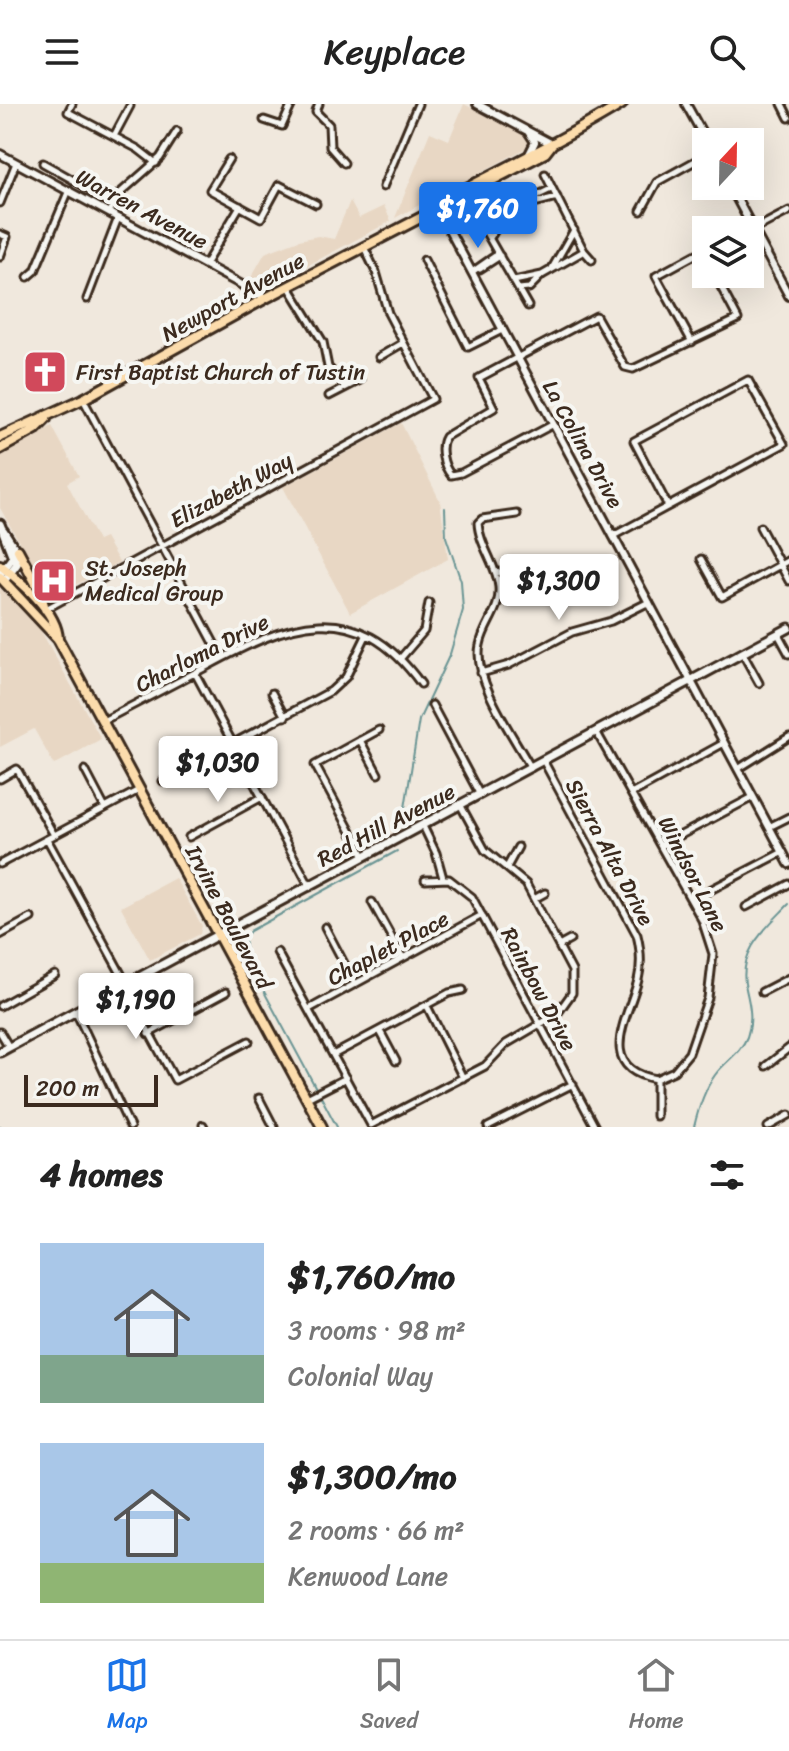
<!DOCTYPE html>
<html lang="en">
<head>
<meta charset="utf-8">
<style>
	:root { --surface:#fff; --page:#f2f2f2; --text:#222; --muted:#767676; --line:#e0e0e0; --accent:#1a73e8 }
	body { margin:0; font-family:Sriracha,sans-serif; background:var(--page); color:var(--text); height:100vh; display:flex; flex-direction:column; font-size:30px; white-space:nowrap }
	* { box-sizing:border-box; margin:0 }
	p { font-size:26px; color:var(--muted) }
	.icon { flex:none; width:44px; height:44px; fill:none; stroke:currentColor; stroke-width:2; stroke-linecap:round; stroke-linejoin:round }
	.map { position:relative; height:1023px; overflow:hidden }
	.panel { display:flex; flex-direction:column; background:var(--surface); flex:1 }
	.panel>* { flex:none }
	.needle { width:52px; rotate:22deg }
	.fabs { position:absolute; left:692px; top:24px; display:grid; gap:16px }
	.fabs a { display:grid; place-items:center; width:72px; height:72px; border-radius:0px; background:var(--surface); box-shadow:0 8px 32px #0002; font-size:40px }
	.scale { position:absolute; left:24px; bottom:20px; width:134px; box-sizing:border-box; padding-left:8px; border:4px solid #3b2a1e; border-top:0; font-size:22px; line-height:28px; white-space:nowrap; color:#3b2a1e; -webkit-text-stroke:6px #f6f6f2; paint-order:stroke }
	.price { position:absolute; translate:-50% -68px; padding:0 18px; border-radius:8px; background:#fff; color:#222; font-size:26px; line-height:52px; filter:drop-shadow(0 2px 4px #0008) }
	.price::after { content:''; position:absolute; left:50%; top:48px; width:24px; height:18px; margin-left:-12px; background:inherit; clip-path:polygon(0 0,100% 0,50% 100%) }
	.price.on { background:var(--accent); color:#fff }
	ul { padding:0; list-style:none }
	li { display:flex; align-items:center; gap:24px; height:200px; padding:0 40px }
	li span { display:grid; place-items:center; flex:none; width:224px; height:160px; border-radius:0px; color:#555 }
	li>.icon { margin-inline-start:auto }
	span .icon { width:96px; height:96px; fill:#fffc; stroke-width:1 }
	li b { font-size:34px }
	h2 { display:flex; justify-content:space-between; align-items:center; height:96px; padding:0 40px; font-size:34px }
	header { display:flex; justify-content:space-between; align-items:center; height:104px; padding:0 40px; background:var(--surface); font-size:36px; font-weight:600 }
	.menu { display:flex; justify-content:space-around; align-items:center; height:112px; border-top:2px solid var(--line); background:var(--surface); font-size:22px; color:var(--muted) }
	.menu a { display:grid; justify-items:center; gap:4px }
	.menu .on { color:var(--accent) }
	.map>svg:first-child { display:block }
</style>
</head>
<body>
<header><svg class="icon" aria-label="menu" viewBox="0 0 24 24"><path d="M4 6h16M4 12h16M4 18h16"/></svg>Keyplace<svg class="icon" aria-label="search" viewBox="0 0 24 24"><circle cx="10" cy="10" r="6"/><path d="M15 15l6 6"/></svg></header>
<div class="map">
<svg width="789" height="1023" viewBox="0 0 789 1023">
	<rect width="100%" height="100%" fill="#f0e8dd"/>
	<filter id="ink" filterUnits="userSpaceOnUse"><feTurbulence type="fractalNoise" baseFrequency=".0125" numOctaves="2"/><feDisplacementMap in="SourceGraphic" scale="16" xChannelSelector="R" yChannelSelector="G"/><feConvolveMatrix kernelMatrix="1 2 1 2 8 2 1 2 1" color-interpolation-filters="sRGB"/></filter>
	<g filter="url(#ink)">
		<path fill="#e8d7c4" d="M 464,0 L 528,33 L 530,42 L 395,114 L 430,28 L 449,36 Z
			M 350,97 L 359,114 L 384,102 L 391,117 L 269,182 L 262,184 L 249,177 L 265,149 L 299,136 L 318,132 L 334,135 Z
			M 401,319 L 440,397 L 448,455 L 350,509 L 283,383 Z
			M 52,322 L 79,372 L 67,379 L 98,437 L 105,434 L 119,458 L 51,494 L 0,404 L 0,352 Z
			M 0,484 L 37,520 L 101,635 L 54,661 L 34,625 L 0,643 Z
			M 175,774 L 202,822 L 200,830 L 150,856 L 121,803 Z"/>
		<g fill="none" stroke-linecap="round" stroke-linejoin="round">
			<path stroke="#6b9594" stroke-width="2" d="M 402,723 L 419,616 L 450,550 L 463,506 L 461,477 L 446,433 L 445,404
				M 317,986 L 247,856 L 244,835 L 250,827 L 397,747
				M 320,991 L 337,1023
				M 0,1022 L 1,1023
				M 694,1023 C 698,1006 705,985 715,971 C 725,957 740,950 747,933 C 753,916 750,902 746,885 C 737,847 766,824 789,800"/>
			<g stroke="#3b2a1e" stroke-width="11">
				<path id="minor" d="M 72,0 L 68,8 L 138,45 L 156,59
					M 319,0 L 316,8 L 329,21 L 330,43 L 344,59
					M 782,0 L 789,14
					M 264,16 L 282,22 L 292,0
					M 114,32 L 130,2
					M 229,55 L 210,86 L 261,114 L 279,81 L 316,100
					M 43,59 L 91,86 L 116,94
					M 545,70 L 584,147 L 592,156
					M 383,83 L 418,0
					M 528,95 L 538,98 L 557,93
					M 0,99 L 16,59
					M 641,107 L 657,78 L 706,51
					M 109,108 L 118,91 L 160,54 L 177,27
					M 476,111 L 528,202
					M 753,126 L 789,107
					M 486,127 L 492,113 L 551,85
					M 0,130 L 7,133 L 0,153
					M 490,134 L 507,107
					M 424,156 L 468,243 L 502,226
					M 206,159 L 240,102
					M 480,165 L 500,152
					M 551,166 L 574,126
					M 472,168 L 495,152 L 500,152
					M 28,173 L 35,167 L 69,86
					M 514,177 L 542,171 L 584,147
					M 289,183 L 323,238 L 328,263 L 346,283
					M 519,185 L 529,184 L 542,171
					M 87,195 L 118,114
					M 692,238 L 656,172 L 702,147 L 706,156
					M 379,253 L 403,239
					M 329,292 L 360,276
					M 83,295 L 222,554
					M 552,321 L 461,369 L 451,371 C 443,362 439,343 445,333 L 494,304 L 479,274 L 596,212 L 625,263 L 633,265 L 738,215 L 714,170
					M 517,410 L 482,415 L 478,419 C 479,441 497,461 499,483 C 501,506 484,520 480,541 C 472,575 514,633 531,664
					M 760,423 L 789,477
					M 613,432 L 784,340 L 748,276 L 634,337 L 668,402
					M 701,455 L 722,493 L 789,456
					M 496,469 L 530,462
					M 46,505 L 433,295 L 388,209 L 376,168 L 364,143
					M 778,530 L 789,550
					M 743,550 L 759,579
					M 400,555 L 424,527 L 429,499
					M 195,569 L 310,783
					M 481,569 L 509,561 L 572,528 L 611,517 L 649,498
					M 272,589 L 285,613
					M 432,601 L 480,691
					M 103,617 C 137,599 171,581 206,563 C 287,519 355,489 421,580
					M 597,629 L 702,816 L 713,850 L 708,894 L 689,949 L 674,967 L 656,975 L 656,1012
					M 360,636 L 378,670
					M 174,642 L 186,665
					M 544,658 L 637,831 C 641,847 642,860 638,876 C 629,912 594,964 656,975
					M 738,665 L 789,633
					M 85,666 L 105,704
					M 0,675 L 17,665 L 54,731
					M 163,677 L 331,587 L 346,573 L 366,532
					M 633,689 L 724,639
					M 423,722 L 436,749 L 443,774
					M 769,723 L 789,713
					M 189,733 L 262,693
					M 47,735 L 126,879
					M 662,741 L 753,693
					M 364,752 L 315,661 L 379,626
					M 0,760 L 139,686
					M 507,763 L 518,743
					M 425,776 L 449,775 L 472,793 L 595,1023
					M 534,795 L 545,789
					M 691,796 L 783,748
					M 372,798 L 403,854
					M 746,803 L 789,780
					M 325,823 L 355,880
					M 0,831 L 31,814
					M 559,842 L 570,836
					M 277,848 L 371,1021 L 485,962 L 506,940 L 557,910 L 572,889 L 572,867 L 526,780 L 485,746 L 461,702
					M 124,882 L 175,976 L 249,937
					M 762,888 L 789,874
					M 0,902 L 55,871
					M 427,902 L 463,974
					M 309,905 L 482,811
					M 76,908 L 130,1023
					M 380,927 L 396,957
					M 0,928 L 9,943
					M 148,930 L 226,888
					M 333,951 L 449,889 L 463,886
					M 766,962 L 789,944
					M 259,994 L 274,1023
					M 307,994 L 346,974
					M 203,1021 L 204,1023
					M 488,1023 L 573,980
					M 768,1023 L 789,1011"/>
			</g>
			<g stroke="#3b2a1e" stroke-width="12">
				<path id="tertiary" d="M 477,0 L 552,40
					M 686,0 L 707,38
					M 529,29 L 535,38 L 529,50
					M 0,50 L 266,194
					M 730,82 L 789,192
					M 438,105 L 789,760"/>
			</g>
			<g stroke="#3b2a1e" stroke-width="13">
				<path id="secondary" d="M 0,420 L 13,453 L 0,470
					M 3,426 L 19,451 L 17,460 L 4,477
					M 0,948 L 789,524"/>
			</g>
			<g stroke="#3b2a1e" stroke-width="14">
				<path id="primary" d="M 438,104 L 444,96 C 504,64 564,36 622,0
					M 0,333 L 83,295 L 266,194 L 545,49 L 552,40
					M 0,345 L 36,325 L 46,315
					M 18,446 L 40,487 L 45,505
					M 0,461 C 21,478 57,507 58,535
					M 0,473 L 58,535 L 322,1023"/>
			</g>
			<use href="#minor" stroke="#f6f6f2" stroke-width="5"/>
			<use href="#tertiary" stroke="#f6f6f2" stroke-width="6"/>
			<use href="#secondary" stroke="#f6f6f2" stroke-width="7"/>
			<use href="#primary" stroke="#fcdcac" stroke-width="8"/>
		</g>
	</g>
	<defs>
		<g id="church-square" transform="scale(2.3)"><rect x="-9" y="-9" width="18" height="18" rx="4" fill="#d1495b" stroke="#f6f6f2"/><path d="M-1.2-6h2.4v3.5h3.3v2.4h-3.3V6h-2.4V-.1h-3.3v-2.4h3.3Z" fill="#fff"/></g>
		<g id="hospital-square" transform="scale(2.3)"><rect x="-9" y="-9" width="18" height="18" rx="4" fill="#d1495b" stroke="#f6f6f2"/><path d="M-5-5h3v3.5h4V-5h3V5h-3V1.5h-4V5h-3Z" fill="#fff"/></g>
	</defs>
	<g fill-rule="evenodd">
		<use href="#church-square" x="45" y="268"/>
		<use href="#hospital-square" x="54" y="477"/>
	</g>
	<g text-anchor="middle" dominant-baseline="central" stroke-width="8" stroke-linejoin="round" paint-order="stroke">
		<g font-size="22" fill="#3b2a1e" stroke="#f6f6f2">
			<text transform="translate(142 105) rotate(28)">Warren Avenue</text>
			<text transform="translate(233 193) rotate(-29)">Newport Avenue</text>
			<text transform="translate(583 340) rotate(61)">La Colina Drive</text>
			<text transform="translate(231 386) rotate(-28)">Elizabeth Way</text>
			<text transform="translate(202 549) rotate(-27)">Charloma Drive</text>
			<text transform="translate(386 721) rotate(-28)">Red Hill Avenue</text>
			<text transform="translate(610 748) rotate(62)">Sierra Alta Drive</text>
			<text transform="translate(693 770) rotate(63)">Windsor Lane</text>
			<text transform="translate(229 813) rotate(62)">Irvine Boulevard</text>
			<text transform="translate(388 844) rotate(-28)">Chaplet Place</text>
			<text transform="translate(539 885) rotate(62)">Rainbow Drive</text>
		</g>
		<g font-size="22" fill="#3b2a1e" stroke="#f6f6f2" text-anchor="start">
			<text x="76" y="268">First Baptist Church of Tustin</text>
			<text x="85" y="464">St. Joseph<tspan x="85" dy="25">Medical Group</tspan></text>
		</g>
	</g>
</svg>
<div class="fabs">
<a><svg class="needle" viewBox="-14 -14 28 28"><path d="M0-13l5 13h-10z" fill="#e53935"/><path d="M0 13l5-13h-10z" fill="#767676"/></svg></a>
<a><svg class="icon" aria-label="layers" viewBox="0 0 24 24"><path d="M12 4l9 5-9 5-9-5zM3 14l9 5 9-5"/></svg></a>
</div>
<div class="scale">200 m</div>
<b class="price on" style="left:478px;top:146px">$1,760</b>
<b class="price" style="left:559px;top:518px">$1,300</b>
<b class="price" style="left:218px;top:700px">$1,030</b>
<b class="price" style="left:136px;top:937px">$1,190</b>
</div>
<section class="panel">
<h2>4 homes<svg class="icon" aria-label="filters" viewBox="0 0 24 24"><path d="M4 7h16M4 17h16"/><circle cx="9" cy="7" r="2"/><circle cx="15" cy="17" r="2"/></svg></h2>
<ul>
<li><span style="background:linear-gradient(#a9c7e8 70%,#7fa58c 0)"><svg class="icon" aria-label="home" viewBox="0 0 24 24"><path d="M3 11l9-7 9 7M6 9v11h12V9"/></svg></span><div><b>$1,760/mo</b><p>3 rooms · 98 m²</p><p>Colonial Way</p></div></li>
<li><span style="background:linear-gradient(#a9c7e8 75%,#8fb573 0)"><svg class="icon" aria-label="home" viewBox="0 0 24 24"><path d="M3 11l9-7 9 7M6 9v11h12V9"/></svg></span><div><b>$1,300/mo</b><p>2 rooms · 66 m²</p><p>Kenwood Lane</p></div></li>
</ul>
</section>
<nav class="menu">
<a class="on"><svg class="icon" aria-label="map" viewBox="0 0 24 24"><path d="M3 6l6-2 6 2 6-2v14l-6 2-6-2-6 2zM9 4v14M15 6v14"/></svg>Map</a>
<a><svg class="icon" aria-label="saved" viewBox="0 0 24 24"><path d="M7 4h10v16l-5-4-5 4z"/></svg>Saved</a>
<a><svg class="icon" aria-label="home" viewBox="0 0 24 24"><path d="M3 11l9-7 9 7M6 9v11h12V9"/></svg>Home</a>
</nav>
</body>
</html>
